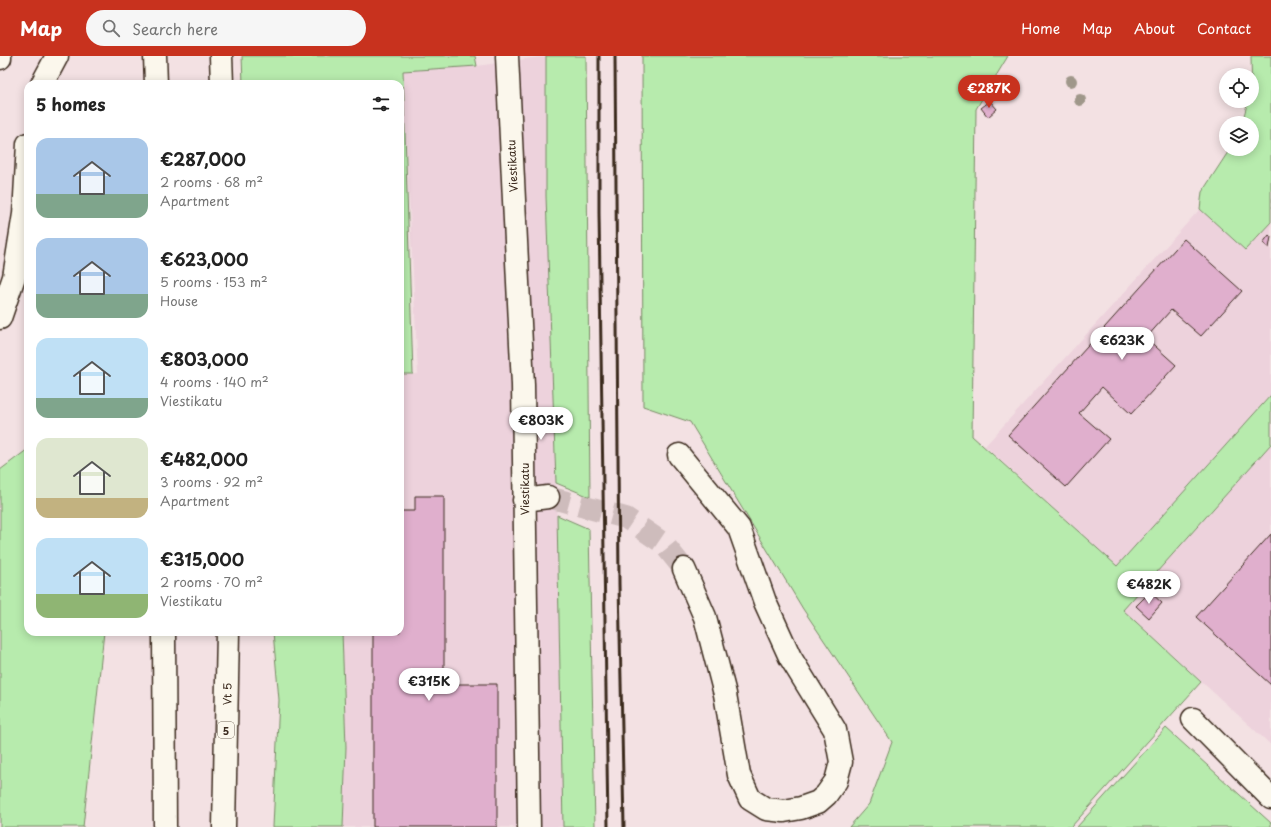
<!DOCTYPE html>
<html lang="en">
<head>
<meta charset="utf-8">
<style>
	:root { --surface:#fff; --page:#f6f6f6; --text:#222; --muted:#767676; --accent:#c8321e }
	body { margin:0; font-family:"Playpen Sans",sans-serif; background:var(--page); color:var(--text); height:100vh; display:flex; flex-direction:column; font-size:15px; white-space:nowrap }
	* { box-sizing:border-box; margin:0 }
	p { font-size:13px; color:var(--muted) }
	.icon { flex:none; width:22px; height:22px; fill:none; stroke:currentColor; stroke-width:2; stroke-linecap:round; stroke-linejoin:round }
	.map { position:relative; flex:1; overflow:hidden }
	.sheet { position:absolute; left:24px; top:24px; width:380px; height:556px; display:flex; flex-direction:column; background:var(--surface); border-radius:12px; box-shadow:0 2px 10px #0003 }
	.sheet>* { flex:none }
	.fabs { position:absolute; left:1219px; top:12px; display:grid; gap:8px }
	.fabs a { display:grid; place-items:center; width:40px; height:40px; border-radius:50%; background:var(--surface); box-shadow:0 2px 10px #0003; font-size:20px }
	.price { position:absolute; translate:-50% -34px; padding:0 9px; border-radius:14px; background:#fff; color:#222; font-size:13px; line-height:26px; filter:drop-shadow(0 1px 2px #0008) }
	.price::after { content:''; position:absolute; left:50%; top:24px; width:12px; height:9px; margin-left:-6px; background:inherit; clip-path:polygon(0 0,100% 0,50% 100%) }
	.price.on { background:var(--accent); color:#fff }
	ul { padding:0; list-style:none }
	li { display:flex; align-items:center; gap:12px; height:100px; padding:0 12px }
	li span { display:grid; place-items:center; flex:none; width:112px; height:80px; border-radius:12px; color:#555 }
	li>.icon { margin-inline-start:auto }
	span .icon { width:48px; height:48px; fill:#fffc; stroke-width:1 }
	li b { font-size:17px }
	h2 { display:flex; justify-content:space-between; align-items:center; height:48px; padding:0 12px; font-size:17px }
	header { display:flex; align-items:center; gap:24px; box-sizing:border-box; height:56px; padding:0 20px; background:var(--accent); color:#fff }
	header strong { font-size:19px }
	nav { display:flex; gap:22px; margin-inline-start:auto; font-size:14px }
	.search { width:280px; height:36px; background:var(--page); display:flex; align-items:center; gap:10px; box-sizing:border-box; padding:0 14px; border-radius:22px; color:var(--muted); font-size:15px }
	.map>svg:first-child { display:block }
</style>
</head>
<body>
<header>
<strong>Map</strong>
<div class="search"><svg class="icon" aria-label="search" viewBox="0 0 24 24"><circle cx="10" cy="10" r="6"/><path d="M15 15l6 6"/></svg>Search here</div>
<nav><a>Home</a><a>Map</a><a>About</a><a>Contact</a></nav>
</header>
<div class="map">
<svg width="1271" height="771" viewBox="0 0 1271 771">
	<rect width="100%" height="100%" fill="#f3e1e3"/>
	<filter id="ink" filterUnits="userSpaceOnUse"><feTurbulence type="fractalNoise" baseFrequency=".025" numOctaves="2"/><feDisplacementMap in="SourceGraphic" scale="8" xChannelSelector="R" yChannelSelector="G"/><feConvolveMatrix kernelMatrix="1 2 1 2 8 2 1 2 1" color-interpolation-filters="sRGB"/></filter>
	<g filter="url(#ink)">
		<path fill="#edd2dc" d="M 546,0 L 546,140 L 556,427 L 563,771 L 343,771 L 346,691 L 342,576 L 400,576 L 400,319 L 418,318 L 403,14 L 477,10 Z
			M 1200,153 L 1245,194 L 1271,166 L 1271,339 L 1117,510 L 985,390 Z
			M 1271,388 L 1271,689 L 1123,554 Z"/>
		<path fill="#b7ebad" stroke="#798a66" d="M 242,0 L 475,0 L 477,10 L 403,15 L 413,318 L 400,318 L 400,28 L 243,28 Z
			M 546,0 L 586,0 L 590,441 L 556,427 L 546,140 Z
			M 642,0 L 1008,0 L 976,53 L 972,380 L 1117,510 L 1271,339 L 1271,388 L 1123,554 L 1201,626 L 1071,771 L 849,771 L 869,748 L 892,686 L 803,553 L 690,366 L 643,350 Z
			M 1251,0 L 1271,0 L 1271,166 L 1245,194 L 1200,153 L 1202,136 L 1230,93 L 1252,93 L 1252,67 L 1242,67 L 1248,45 L 1252,45 Z
			M 28,393 L 28,576 L 104,576 L 83,771 L 0,771 L 0,414 Z
			M 557,459 L 589,473 L 595,771 L 563,771 Z
			M 273,576 L 342,576 L 346,691 L 343,771 L 273,771 L 279,644 Z
			M 1166,672 L 1271,767 L 1271,771 L 1077,771 Z"/>
		<path fill="#e0afcd" stroke="#3b2a1e" d="M 990,45 L 997,53 L 988,61 L 981,52 Z
			M 1269,179 L 1271,181 L 1269,192 L 1263,187 Z
			M 1184,183 L 1242,235 L 1201,280 L 1171,254 L 1146,282 L 1176,309 L 1131,358 L 1102,331 L 1079,357 L 1109,383 L 1066,431 L 1008,379 Z
			M 415,440 L 444,440 L 444,628 L 497,628 L 497,771 L 373,771 L 373,576 L 400,576 L 400,455 L 415,455 Z
			M 1271,478 L 1271,629 L 1196,561 Z
			M 1150,536 L 1162,547 L 1149,562 L 1136,550 Z"/>
		<g fill="none" stroke-linecap="round" stroke-linejoin="round">
			<path stroke="#cebcbc" stroke-width="22" stroke-dasharray="22 11" stroke-linecap="butt" d="M 548,441 L 626,462 L 663,487 L 684,513"/>
			<g stroke="#3b2a1e" stroke-width="25">
				<path id="minor" d="M 507,0 L 523,329 L 529,771
					M 679,399 L 739,472 L 765,546 L 790,601 L 835,674 L 841,706 L 836,725 L 826,739 L 818,746 L 801,752 L 784,755 L 766,753 L 750,743 L 739,719 L 725,638 L 705,561 L 684,513
					M 524,444 L 548,441
					M 1193,663 L 1271,742"/>
			</g>
			<g stroke="#3b2a1e" stroke-width="25">
				<path id="major" d="M 0,2 L 0,0
					M 42,28 L 57,0
					M 0,262 L 14,221 L 24,158 L 28,88"/>
			</g>
			<g stroke="#3b2a1e" stroke-width="25">
				<path id="highway" d="M 155,0 L 156,28
					M 221,0 L 222,28
					M 164,576 L 165,771
					M 224,771 L 228,576"/>
			</g>
			<use href="#minor" stroke="#fbf7ec" stroke-width="22"/>
			<use href="#major" stroke="#fbf7ec" stroke-width="22"/>
			<use href="#highway" stroke="#fbf7ec" stroke-width="22"/>
			<path stroke="#3b2a1e" stroke-width="3" d="M 599,0 L 599,157 L 608,771
				M 615,0 L 619,528 L 624,771"/>
		</g>
		<g fill="#9f978a">
			<circle cx="1071" cy="25" r="6"/>
			<circle cx="1080" cy="44" r="6"/>
		</g>
	</g>
	<g text-anchor="middle" dominant-baseline="central" stroke-width="4" stroke-linejoin="round" paint-order="stroke">
		<rect fill="#fbf7ec" stroke="#75685c" stroke-width="1" x="218" y="666" width="16" height="16" rx="3"/>
		<g font-size="10" font-weight="bold" fill="#3b2a1e">
			<text x="226" y="674">5</text>
		</g>
		<g font-size="11" fill="#3b2a1e" stroke="#fbf7ec">
			<text transform="translate(512 110) rotate(-93)">Viestikatu</text>
			<text transform="translate(524 433) rotate(-90)">Viestikatu</text>
			<text transform="translate(227 638) rotate(-89)">Vt 5</text>
		</g>
	</g>
</svg>
<div class="fabs">
<a><svg class="icon" aria-label="locate" viewBox="0 0 24 24"><circle cx="12" cy="12" r="6"/><path d="M12 2v4M12 18v4M2 12h4M18 12h4"/></svg></a>
<a><svg class="icon" aria-label="layers" viewBox="0 0 24 24"><path d="M12 4l9 5-9 5-9-5zM3 14l9 5 9-5"/></svg></a>
</div>
<b class="price on" style="left:989px;top:53px">€287K</b>
<b class="price" style="left:1122px;top:305px">€623K</b>
<b class="price" style="left:541px;top:385px">€803K</b>
<b class="price" style="left:1149px;top:549px">€482K</b>
<b class="price" style="left:429px;top:646px">€315K</b>
<section class="sheet">
<h2>5 homes<svg class="icon" aria-label="filters" viewBox="0 0 24 24"><path d="M4 7h16M4 17h16"/><circle cx="9" cy="7" r="2"/><circle cx="15" cy="17" r="2"/></svg></h2>
<ul>
<li><span style="background:linear-gradient(#a9c7e8 70%,#7fa58c 0)"><svg class="icon" aria-label="home" viewBox="0 0 24 24"><path d="M3 11l9-7 9 7M6 9v11h12V9"/></svg></span><div><b>€287,000</b><p>2 rooms · 68 m²</p><p>Apartment</p></div></li>
<li><span style="background:linear-gradient(#a9c7e8 70%,#7fa58c 0)"><svg class="icon" aria-label="home" viewBox="0 0 24 24"><path d="M3 11l9-7 9 7M6 9v11h12V9"/></svg></span><div><b>€623,000</b><p>5 rooms · 153 m²</p><p>House</p></div></li>
<li><span style="background:linear-gradient(#bfe0f5 75%,#7fa58c 0)"><svg class="icon" aria-label="home" viewBox="0 0 24 24"><path d="M3 11l9-7 9 7M6 9v11h12V9"/></svg></span><div><b>€803,000</b><p>4 rooms · 140 m²</p><p>Viestikatu</p></div></li>
<li><span style="background:linear-gradient(#dfe7d0 75%,#c2b280 0)"><svg class="icon" aria-label="home" viewBox="0 0 24 24"><path d="M3 11l9-7 9 7M6 9v11h12V9"/></svg></span><div><b>€482,000</b><p>3 rooms · 92 m²</p><p>Apartment</p></div></li>
<li><span style="background:linear-gradient(#bfe0f5 70%,#8fb573 0)"><svg class="icon" aria-label="home" viewBox="0 0 24 24"><path d="M3 11l9-7 9 7M6 9v11h12V9"/></svg></span><div><b>€315,000</b><p>2 rooms · 70 m²</p><p>Viestikatu</p></div></li>
</ul>
</section>
</div>
</body>
</html>
